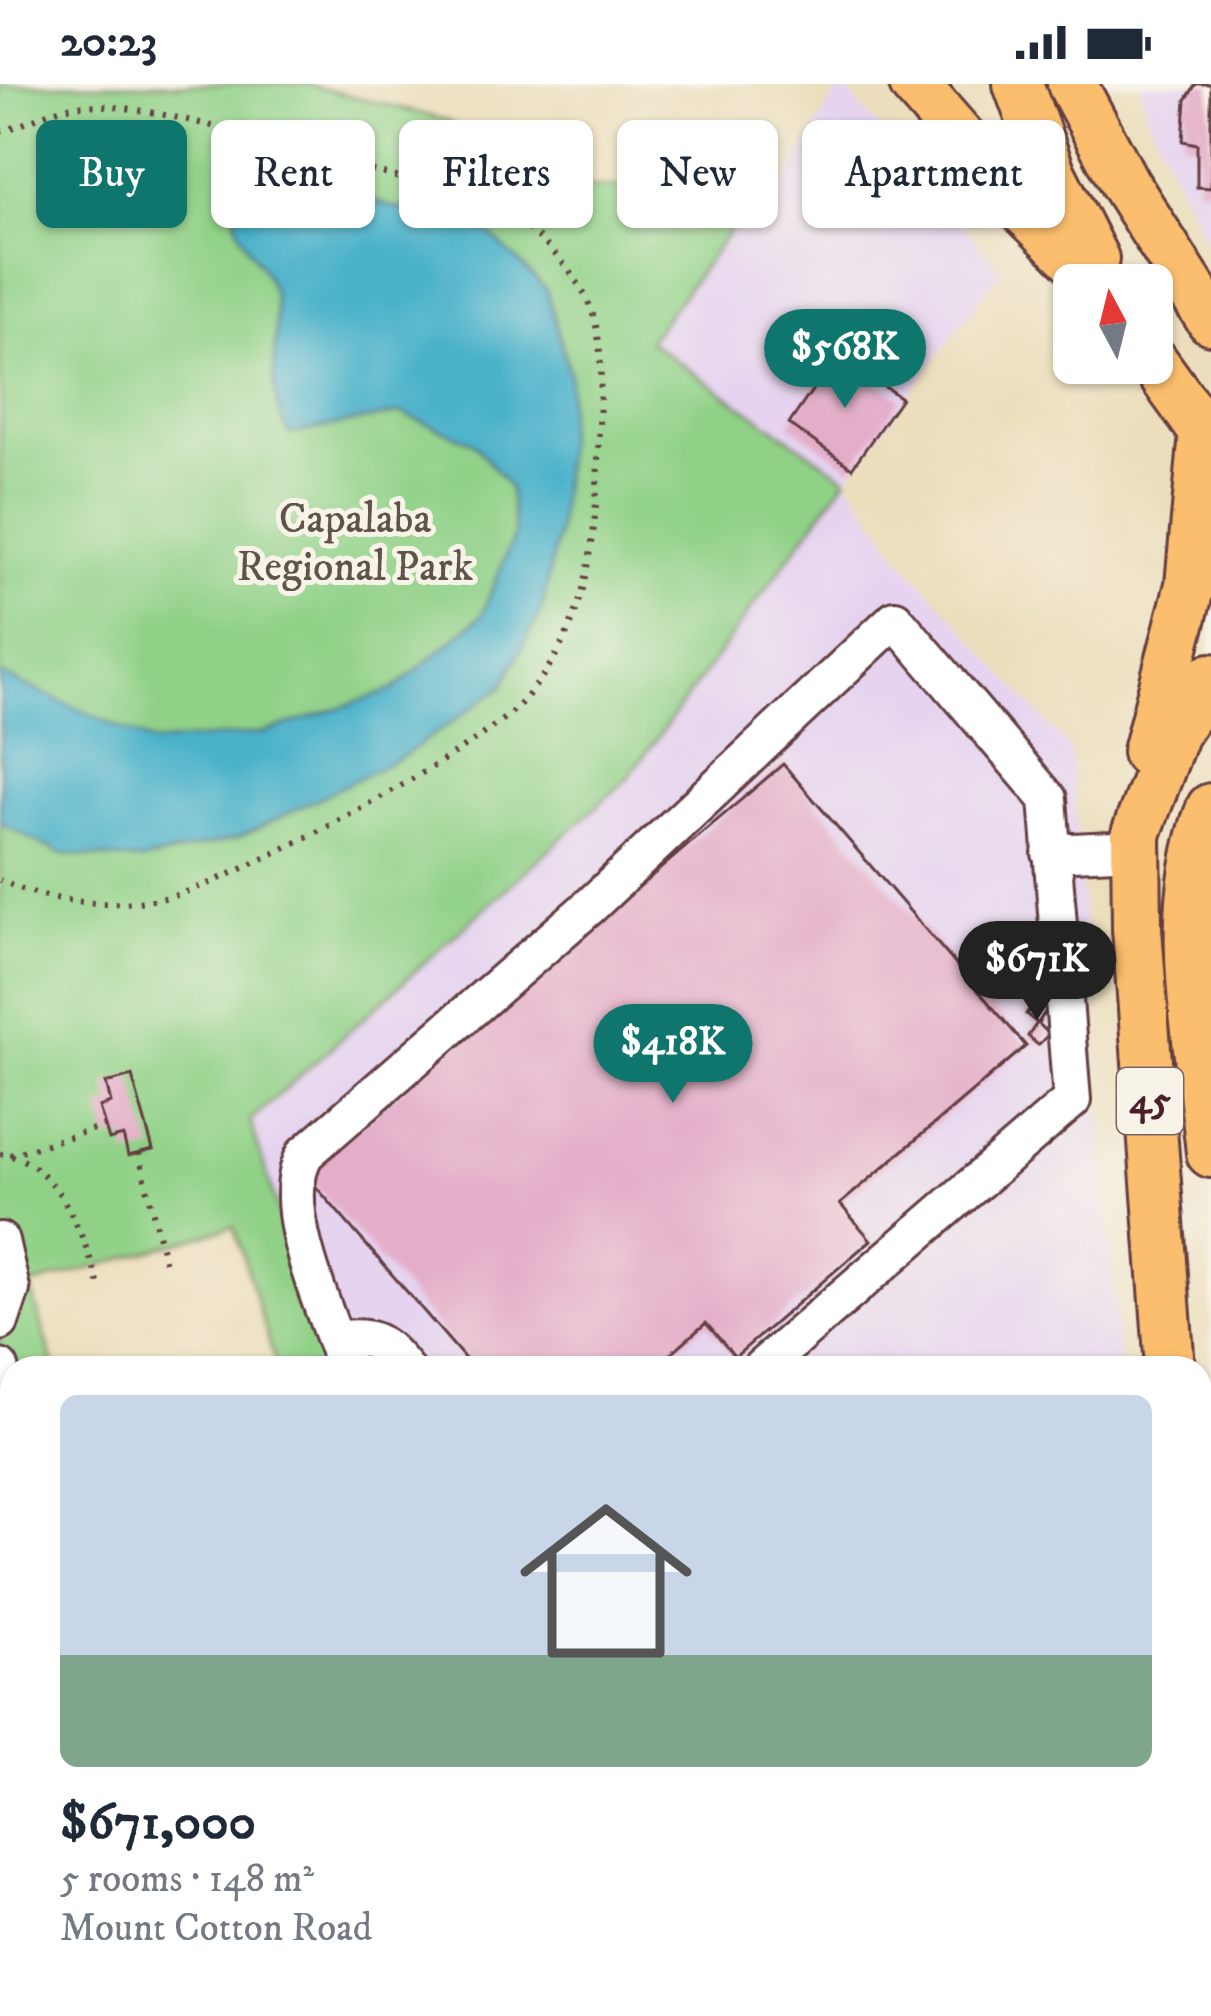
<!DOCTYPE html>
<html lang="en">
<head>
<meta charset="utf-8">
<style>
	:root { --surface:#fff; --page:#f2f2f3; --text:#1f2937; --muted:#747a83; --line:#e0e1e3; --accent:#0f766e }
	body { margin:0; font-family:"IM FELL DW Pica",serif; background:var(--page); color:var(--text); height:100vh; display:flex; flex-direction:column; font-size:45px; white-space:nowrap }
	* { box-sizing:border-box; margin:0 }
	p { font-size:39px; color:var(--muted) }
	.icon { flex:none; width:66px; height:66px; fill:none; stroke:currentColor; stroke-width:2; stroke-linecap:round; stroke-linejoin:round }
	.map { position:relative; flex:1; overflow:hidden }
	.drawer { position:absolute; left:0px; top:1272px; width:1212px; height:660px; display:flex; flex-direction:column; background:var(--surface); border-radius:36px 36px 0 0; box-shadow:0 3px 9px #0004 }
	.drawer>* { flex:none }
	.guide { position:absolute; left:36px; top:36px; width:1140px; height:108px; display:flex; gap:24px }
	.needle { width:78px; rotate:353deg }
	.tools { position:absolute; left:1053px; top:180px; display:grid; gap:24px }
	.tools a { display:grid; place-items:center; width:120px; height:120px; border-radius:18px; background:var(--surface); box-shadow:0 3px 9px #0004; font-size:60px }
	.price { position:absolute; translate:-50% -102px; padding:0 27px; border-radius:42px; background:var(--accent); color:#fff; font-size:39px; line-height:78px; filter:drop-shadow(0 3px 6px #0008) }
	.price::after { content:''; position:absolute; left:50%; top:72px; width:36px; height:27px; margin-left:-18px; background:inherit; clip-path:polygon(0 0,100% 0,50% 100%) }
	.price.selected { background:#222; color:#fff }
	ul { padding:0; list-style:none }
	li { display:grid; align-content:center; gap:24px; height:636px; padding:0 60px }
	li+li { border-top:3px solid var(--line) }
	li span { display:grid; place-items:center; height:372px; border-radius:18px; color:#555 }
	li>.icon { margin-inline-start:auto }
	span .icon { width:216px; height:216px; fill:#fffc; stroke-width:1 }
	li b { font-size:51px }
	.chip { padding:0 42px; border-radius:18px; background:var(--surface); box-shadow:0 3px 9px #0004; font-size:42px; line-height:108px }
	.chip.selected { background:var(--accent); color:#fff }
	.status { display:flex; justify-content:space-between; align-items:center; height:84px; padding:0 60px; background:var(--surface); direction:ltr }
	.status svg { height:33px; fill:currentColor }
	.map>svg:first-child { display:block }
</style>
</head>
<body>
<div class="status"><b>20:23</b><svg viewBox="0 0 49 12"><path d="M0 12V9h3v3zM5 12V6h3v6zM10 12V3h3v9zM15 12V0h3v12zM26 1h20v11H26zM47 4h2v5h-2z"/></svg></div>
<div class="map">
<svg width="1211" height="1932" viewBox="0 0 1211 1932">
	<rect width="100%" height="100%" fill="#f7f3e8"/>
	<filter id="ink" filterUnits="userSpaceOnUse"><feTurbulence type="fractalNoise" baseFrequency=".00833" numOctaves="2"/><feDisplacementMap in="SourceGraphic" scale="24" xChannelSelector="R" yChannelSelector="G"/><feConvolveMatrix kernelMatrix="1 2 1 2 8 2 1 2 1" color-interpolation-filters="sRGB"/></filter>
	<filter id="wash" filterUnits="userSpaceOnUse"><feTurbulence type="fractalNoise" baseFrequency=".004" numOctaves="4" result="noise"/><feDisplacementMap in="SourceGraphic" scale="48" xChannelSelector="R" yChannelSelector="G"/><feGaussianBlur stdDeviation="2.7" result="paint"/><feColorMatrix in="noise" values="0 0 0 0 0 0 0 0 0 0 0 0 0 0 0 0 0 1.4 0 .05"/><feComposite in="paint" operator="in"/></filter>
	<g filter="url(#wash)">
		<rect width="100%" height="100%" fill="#ecdebc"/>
		<path fill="#e5d3f0" d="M 841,0 L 1001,186 L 847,395 L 903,476 L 1070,665 L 1120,1284 L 327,1284 L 250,1037 L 272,1020 L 846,395 L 648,257 L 762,104 L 785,100 Z
			M 1140,0 L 1211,0 L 1211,170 L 1151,39 Z
			M 686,1920 L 1170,1920 L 1170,1932 L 687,1932 Z"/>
		<path fill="#90d187" stroke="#6d7859" stroke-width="3" d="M 0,0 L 306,0 L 445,36 L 525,81 L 540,65 L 588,103 L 762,104 L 648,257 L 847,394 L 628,694 L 250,1037 L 327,1284 L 277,1284 L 234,1142 L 30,1202 L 55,1284 L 12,1284 L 12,1920 L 82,1920 L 81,1932 L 0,1932 Z"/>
		<path fill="#4cb2cb" stroke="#4b687b" stroke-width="3" d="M 288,94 L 489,149 L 547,206 L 570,293 L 558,444 L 542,525 L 503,602 L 405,671 L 238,754 L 142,777 L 62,770 L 0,739 L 0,590 L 155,659 L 264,649 L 393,606 L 481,532 L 514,451 L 509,403 L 473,358 L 401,329 L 290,350 C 263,311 280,266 275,221 C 269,172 229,163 235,108 Z"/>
		<g id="blocks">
			<path fill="#e4aec9" d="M 1196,0 L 1211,0 L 1211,104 L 1197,103 L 1197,60 L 1183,57 L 1186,16 Z
				M 837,270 L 901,314 L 852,384 L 789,340 Z
				M 783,680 L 1026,962 L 840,1120 L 871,1156 L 735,1273 L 706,1239 L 654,1284 L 473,1284 L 304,1089 Z
				M 1035,918 L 1047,925 L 1038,939 L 1049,950 L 1038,961 L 1028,952 L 1037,939 L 1026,930 Z
				M 132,992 L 153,1066 L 128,1072 L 123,1052 L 109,1056 L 99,1023 L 111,1019 L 106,999 Z
				M 895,1920 L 1081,1920 L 1081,1932 L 894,1932 Z"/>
		</g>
	</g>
	<g filter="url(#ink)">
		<use href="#blocks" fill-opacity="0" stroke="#623c41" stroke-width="3"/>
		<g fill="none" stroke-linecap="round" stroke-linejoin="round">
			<g stroke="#623c41" stroke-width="42">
				<path id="minor" d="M 1051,769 L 1136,765
					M 0,1157 L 11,1205 L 0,1238
					M 336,1256 C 371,1250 382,1257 404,1284
					M 0,1284 L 12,1328
					M 345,1284 C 327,1228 275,1123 305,1070 L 589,823 L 895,535 L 1048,715 L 1072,1016 L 761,1284
					M 1200,1505 L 1211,1502
					M 659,1920 L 660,1932
					M 137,1932 L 138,1920"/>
			</g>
			<g stroke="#623c41" stroke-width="54">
				<path id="major" d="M 914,0 L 1023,125 L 1101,201
					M 1018,0 L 1051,90 L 1094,175
					M 1072,0 L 1125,100 L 1211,236
					M 1152,276 L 1211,358
					M 1147,668 L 1190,501 L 1204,349
					M 1211,724 C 1169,832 1200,957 1211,1069
					M 1170,1284 L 1137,845 L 1136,750 L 1174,649 L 1211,594
					M 1200,1679 L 1211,1836"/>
			</g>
			<path stroke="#623c41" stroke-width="6" stroke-dasharray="3 9" stroke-linecap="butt" d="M 0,47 C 24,43 44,27 68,23 C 132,11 293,66 360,84 C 423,101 495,111 543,158 C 562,176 582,200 591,225 C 605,262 600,303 599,342 C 596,445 596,531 525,615 C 483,665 234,798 169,813 C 114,825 51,820 0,796
				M 139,1069 L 166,1184
				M 0,1070 C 60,1075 85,1158 100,1205
				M 10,1071 L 104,1042"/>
			<use href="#minor" stroke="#fff" stroke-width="36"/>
			<use href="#major" stroke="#fbbe6e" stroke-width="48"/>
		</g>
	</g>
	<g text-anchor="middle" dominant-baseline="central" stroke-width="10" stroke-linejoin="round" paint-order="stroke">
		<rect fill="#f7f3e8" stroke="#7e5f64" stroke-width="3" x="1117" y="984" width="66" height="66" rx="9"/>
		<g font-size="39" font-weight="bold" fill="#4a1f2b">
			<text x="1150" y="1017">45</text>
		</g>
		<g font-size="42" fill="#5f5447" stroke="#f7f3e8">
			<text x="355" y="436">Capalaba<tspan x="355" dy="48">Regional Park</tspan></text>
		</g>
	</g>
</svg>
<div class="tools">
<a><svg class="needle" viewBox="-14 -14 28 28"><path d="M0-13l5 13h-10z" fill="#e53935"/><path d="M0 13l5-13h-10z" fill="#747a83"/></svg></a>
</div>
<b class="price" style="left:845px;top:327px">$568K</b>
<b class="price selected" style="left:1037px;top:939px">$671K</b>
<b class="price" style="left:673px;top:1022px">$418K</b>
<div class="guide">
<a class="chip selected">Buy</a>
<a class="chip">Rent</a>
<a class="chip">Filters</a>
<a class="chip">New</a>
<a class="chip">Apartment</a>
</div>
<section class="drawer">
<ul>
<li><span style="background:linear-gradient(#c9d6e8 70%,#7fa58c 0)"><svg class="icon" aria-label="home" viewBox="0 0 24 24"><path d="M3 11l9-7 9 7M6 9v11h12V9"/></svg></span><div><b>$671,000</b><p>5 rooms · 148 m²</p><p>Mount Cotton Road</p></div></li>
</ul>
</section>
</div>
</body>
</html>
